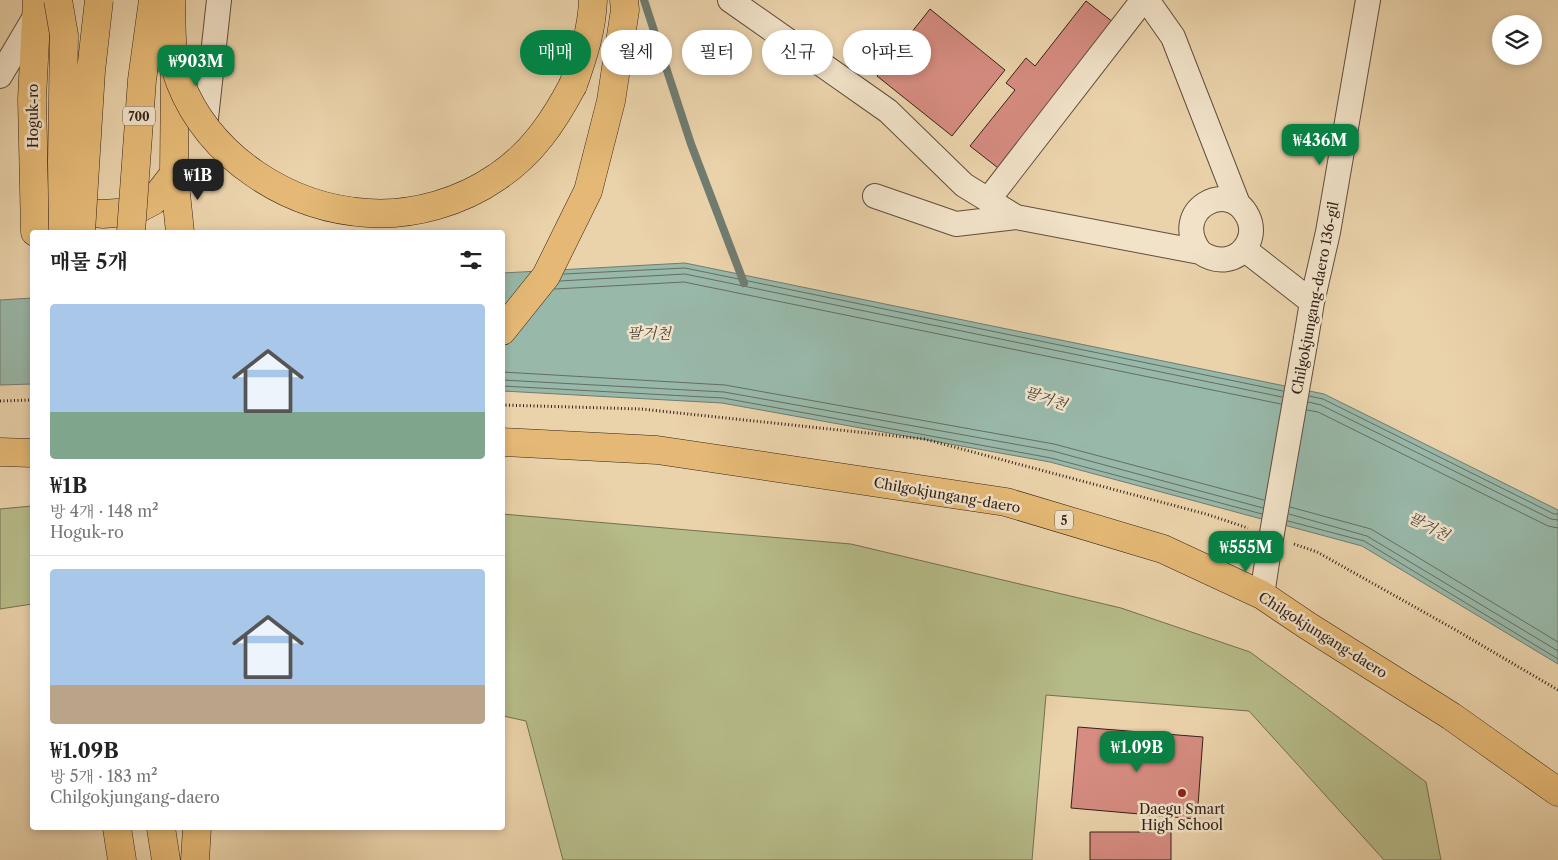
<!DOCTYPE html>
<html lang="ko">
<head>
<meta charset="utf-8">
<style>
	:root { --surface:#fff; --page:#f2f2f2; --text:#222; --muted:#767676; --line:#e0e0e0; --accent:#0b8043 }
	body { margin:0; font-family:"Libre Caslon Text","Noto Serif KR",serif; background:var(--page); color:var(--text); height:100vh; display:flex; flex-direction:column; font-size:19px; white-space:nowrap }
	* { box-sizing:border-box; margin:0 }
	p { font-size:16px; color:var(--muted) }
	.icon { flex:none; width:28px; height:28px; fill:none; stroke:currentColor; stroke-width:2; stroke-linecap:round; stroke-linejoin:round }
	.map { position:relative; flex:1; overflow:hidden }
	.drawer { position:absolute; left:30px; top:230px; width:475px; height:600px; display:flex; flex-direction:column; background:var(--surface); border-radius:5px; box-shadow:0 2px 8px #0003 }
	.drawer>* { flex:none }
	.guide { position:absolute; left:520px; top:30px; width:475px; height:45px; display:flex; gap:10px }
	.fabs { position:absolute; left:1492px; top:15px; display:grid; gap:10px }
	.fabs a { display:grid; place-items:center; width:50px; height:50px; border-radius:50%; background:var(--surface); box-shadow:0 2px 8px #0003; font-size:25px }
	.price { position:absolute; translate:-50% -42px; padding:0 11px; border-radius:10px; background:var(--accent); color:#fff; font-size:16px; line-height:32px; filter:drop-shadow(0 1px 2px #0008) }
	.price::after { content:''; position:absolute; left:50%; top:30px; width:15px; height:11px; margin-left:-8px; background:inherit; clip-path:polygon(0 0,100% 0,50% 100%) }
	.price.current { background:#222; color:#fff }
	ul { padding:0; list-style:none }
	li { display:grid; align-content:center; gap:10px; height:265px; padding:0 20px }
	li+li { border-top:1px solid var(--line) }
	li span { display:grid; place-items:center; height:155px; border-radius:5px; color:#555 }
	li>.icon { margin-inline-start:auto }
	span .icon { width:90px; height:90px; fill:#fffc; stroke-width:1 }
	li b { font-size:21px }
	h2 { display:flex; justify-content:space-between; align-items:center; height:60px; padding:0 20px; font-size:21px }
	.tag { padding:0 18px; border-radius:22px; background:var(--surface); box-shadow:0 2px 8px #0003; font-size:18px; line-height:45px }
	.tag.current { background:var(--accent); color:#fff }
	.map>svg:first-child { display:block }
</style>
</head>
<body>
<div class="map">
<svg width="1558" height="860" viewBox="0 0 1558 860">
	<rect width="100%" height="100%" fill="#ead2aa"/>
	<filter id="stains"><feTurbulence type="fractalNoise" baseFrequency=".004" numOctaves="4"/><feColorMatrix values="0 0 0 0 .2 0 0 0 0 .09 0 0 0 0 .02 0 0 0 .5 -.17"/></filter>
	<radialGradient id="worn" r=".72"><stop offset=".6" stop-color="#630" stop-opacity="0"/><stop offset="1" stop-color="#630" stop-opacity=".3"/></radialGradient>
	<path fill="#b6bc89" stroke="#756f52" d="M 32,506 L 32,604 L 0,609 L 0,509 Z
		M 502,514 L 851,544 L 1121,608 L 1250,652 L 1426,782 L 1441,860 L 1384,860 L 1249,711 L 1046,695 L 1032,860 L 563,860 L 526,721 L 503,716 Z"/>
	<path fill="#98b8a9" stroke="#707c70" d="M 685,263 L 1324,394 L 1558,510 L 1558,664 L 1362,546 L 1050,462 L 722,403 L 503,391 L 503,273 Z
		M 32,298 L 32,384 L 0,385 L 0,300 Z"/>
	<g fill="none" stroke-linecap="round" stroke-linejoin="round">
		<path stroke="#666d62" stroke-width="1" d="M 564,274 L 685,268 L 1283,391
			M 560,281 L 685,274 L 1282,397
			M 555,289 L 684,282 L 1281,404
			M 502,372 L 725,385 L 1054,444 L 1264,500
			M 502,380 L 724,392 L 1053,451 L 1263,508
			M 502,386 L 723,398 L 1051,458 L 1262,514
			M 1309,396 L 1323,399 L 1554,514 L 1558,514
			M 1308,402 L 1321,405 L 1551,519 L 1558,520
			M 1307,410 L 1318,412 L 1548,526 L 1558,528
			M 1290,507 L 1371,529 L 1558,642
			M 1289,514 L 1367,536 L 1558,651
			M 1288,521 L 1364,541 L 1558,659"/>
		<path stroke="#707c70" stroke-width="8" d="M 644,0 L 691,144 L 744,283"/>
	</g>
	<path fill="#d68c81" stroke="#34221a" d="M 1086,1 L 1118,26 L 1002,171 L 970,146 L 1015,90 L 1006,83 L 1026,58 L 1035,66 Z
		M 930,9 L 1005,70 L 952,136 L 877,76 Z
		M 1078,727 L 1203,737 L 1197,819 L 1071,808 Z
		M 1090,832 L 1171,832 L 1171,860 L 1090,860 Z"/>
	<g fill="none" stroke-linecap="round" stroke-linejoin="round">
		<g stroke="#624e3e" stroke-width="26">
			<path id="minor" d="M 730,0 L 888,111 L 964,185 L 1016,217
				M 1147,0 L 1173,37 L 1238,204
				M 0,76 L 36,15
				M 205,127 L 219,0
				M 875,196 L 956,224 L 1016,217 L 1200,252 C 1217,264 1238,262 1248,243 C 1252,235 1252,225 1248,217 C 1229,177 1169,211 1200,252
				M 988,200 L 1143,0
				M 1244,249 L 1312,302
				M 1306,338 L 1312,302 L 1328,232 L 1368,0
				M 1262,595 L 1268,556"/>
		</g>
		<g stroke="#34221a" stroke-width="29">
			<path id="major" d="M 175,66 L 174,174 L 180,232
				M 63,199 L 80,211 L 102,214 L 132,212 L 153,201 L 174,174
				M 35,232 L 32,99 L 37,0
				M 502,442 L 657,450 L 1006,502 L 1163,549 L 1262,595 L 1308,626 L 1451,716 L 1558,792
				M 0,452 L 32,453"/>
		</g>
		<g stroke="#34221a" stroke-width="29">
			<path id="highway" d="M 573,85 C 583,57 592,29 593,0
				M 502,331 L 546,276 L 588,191 L 611,101 L 625,10 L 624,0
				M 117,828 L 122,860
				M 161,828 L 166,860
				M 195,860 L 197,828"/>
		</g>
		<path stroke="#34221a" stroke-width="3" stroke-dasharray="1 2.5" stroke-linecap="butt" d="M 0,401 L 32,400
			M 502,405 L 641,409 L 924,439 L 1206,514 L 1248,528
			M 1294,544 L 1317,552 L 1454,629 L 1558,690"/>
		<use href="#minor" stroke="#f1e2c8" stroke-width="24"/>
		<use href="#major" stroke="#e5b975" stroke-width="28"/>
		<use href="#highway" stroke="#e5b975" stroke-width="28"/>
		<g stroke="#624e3e" stroke-width="26" stroke-linecap="butt">
			<path id="minor-bridge" d="M 1268,556 L 1306,338"/>
		</g>
		<g stroke="#34221a" stroke-width="29" stroke-linecap="butt">
			<path id="highway-bridge" d="M 58,0 L 64,35 L 62,161 L 63,232
				M 171,0 C 172,28 170,56 180,82 C 210,158 288,208 368,213 C 413,216 461,202 497,177 C 532,154 554,121 573,85
				M 81,232 L 91,71 L 99,0
				M 131,232 L 142,80 L 153,0"/>
		</g>
		<use href="#minor-bridge" stroke="#f1e2c8" stroke-width="24"/>
		<use href="#highway-bridge" stroke="#e5b975" stroke-width="28"/>
	</g>
	<circle fill="#8f2418" stroke="#f1e2c8" stroke-width="2" cx="1182" cy="793" r="5"/>
	<g text-anchor="middle" dominant-baseline="central" stroke-width="5" stroke-linejoin="round" paint-order="stroke">
		<g fill="#f1e2c8" stroke="#6d5c4e" stroke-width="1">
			<rect x="123" y="106.5" width="32" height="19" rx="4"/>
			<rect x="1055" y="510.5" width="18" height="19" rx="4"/>
		</g>
		<g font-size="12" font-weight="bold" fill="#34221a">
			<text x="139" y="116">700</text>
			<text x="1064" y="520">5</text>
		</g>
		<g font-size="14" fill="#34221a" stroke="#f1e2c8">
			<text transform="translate(33 116) rotate(-90)">Hoguk-ro</text>
			<text transform="translate(1315 298) rotate(-79)">Chilgokjungang-daero 136-gil</text>
			<text transform="translate(947 495) rotate(10)">Chilgokjungang-daero</text>
			<text transform="translate(1323 635) rotate(32)">Chilgokjungang-daero</text>
		</g>
		<g font-size="14" fill="#34221a" stroke="#f1e2c8">
			<text x="1182" y="809">Daegu Smart<tspan x="1182" dy="16">High School</tspan></text>
		</g>
		<g font-size="15" font-style="italic" fill="#4d483e" stroke="#f1e2c8">
			<text transform="translate(649 333) rotate(1)">팔거천</text>
			<text transform="translate(1046 398) rotate(19)">팔거천</text>
			<text transform="translate(1429 526) rotate(28)">팔거천</text>
		</g>
	</g>
	<rect width="100%" height="100%" filter="url(#stains)"/>
	<rect width="100%" height="100%" fill="url(#worn)"/>
</svg>
<div class="fabs">
<a><svg class="icon" aria-label="layers" viewBox="0 0 24 24"><path d="M12 4l9 5-9 5-9-5zM3 14l9 5 9-5"/></svg></a>
</div>
<b class="price" style="left:196px;top:87px">₩903M</b>
<b class="price" style="left:1320px;top:166px">₩436M</b>
<b class="price current" style="left:198px;top:201px">₩1B</b>
<b class="price" style="left:1246px;top:573px">₩555M</b>
<b class="price" style="left:1137px;top:773px">₩1.09B</b>
<div class="guide">
<a class="tag current">매매</a>
<a class="tag">월세</a>
<a class="tag">필터</a>
<a class="tag">신규</a>
<a class="tag">아파트</a>
</div>
<section class="drawer">
<h2>매물 5개<svg class="icon" aria-label="filters" viewBox="0 0 24 24"><path d="M4 7h16M4 17h16"/><circle cx="9" cy="7" r="2"/><circle cx="15" cy="17" r="2"/></svg></h2>
<ul>
<li><span style="background:linear-gradient(#a9c7e8 70%,#7fa58c 0)"><svg class="icon" aria-label="home" viewBox="0 0 24 24"><path d="M3 11l9-7 9 7M6 9v11h12V9"/></svg></span><div><b>₩1B</b><p>방 4개 · 148 m²</p><p>Hoguk-ro</p></div></li>
<li><span style="background:linear-gradient(#a9c7e8 75%,#b9a48a 0)"><svg class="icon" aria-label="home" viewBox="0 0 24 24"><path d="M3 11l9-7 9 7M6 9v11h12V9"/></svg></span><div><b>₩1.09B</b><p>방 5개 · 183 m²</p><p>Chilgokjungang-daero</p></div></li>
</ul>
</section>
</div>
</body>
</html>
